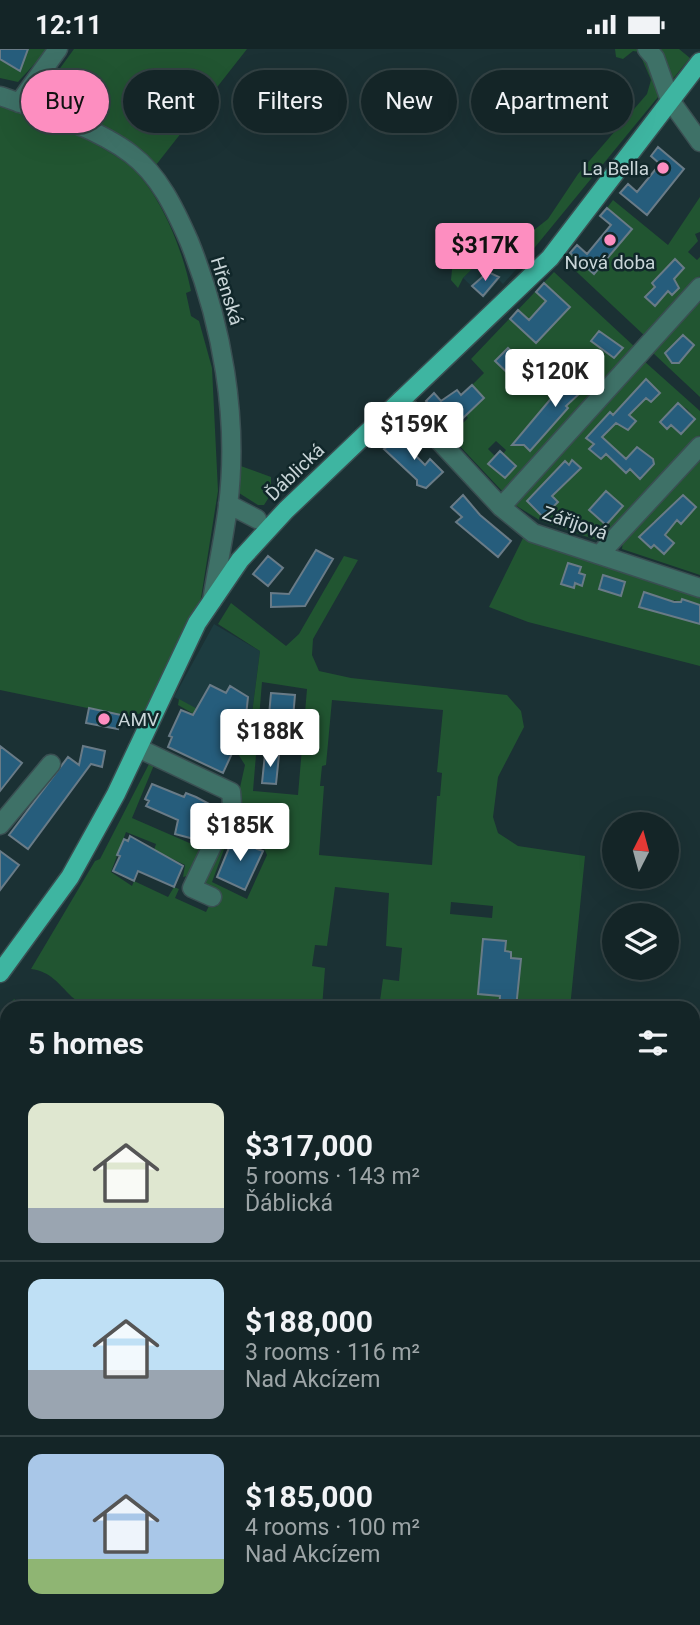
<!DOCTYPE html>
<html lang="en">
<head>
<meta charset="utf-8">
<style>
	:root { --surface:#142527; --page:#1d2d2f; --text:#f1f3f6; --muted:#9da5a7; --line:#334244; --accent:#fd8ec0 }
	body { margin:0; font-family:Roboto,sans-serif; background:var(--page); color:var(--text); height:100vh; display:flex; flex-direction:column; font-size:26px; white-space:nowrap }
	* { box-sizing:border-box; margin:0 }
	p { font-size:23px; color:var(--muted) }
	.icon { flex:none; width:38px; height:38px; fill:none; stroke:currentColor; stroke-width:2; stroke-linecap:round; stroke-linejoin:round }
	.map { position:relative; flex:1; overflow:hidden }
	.drawer { position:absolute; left:0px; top:952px; width:700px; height:625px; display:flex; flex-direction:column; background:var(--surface); border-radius:21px 21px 0 0; box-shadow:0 7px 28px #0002,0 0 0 2px var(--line) }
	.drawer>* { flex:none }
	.top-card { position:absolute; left:21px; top:21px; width:658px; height:63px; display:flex; gap:14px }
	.needle { width:46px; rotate:6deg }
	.buttons { position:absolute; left:602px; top:763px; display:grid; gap:14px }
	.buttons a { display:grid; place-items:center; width:77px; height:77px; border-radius:50%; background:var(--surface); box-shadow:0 7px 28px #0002,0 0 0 2px var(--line); font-size:35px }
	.price { position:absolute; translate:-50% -60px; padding:0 16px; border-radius:7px; background:#fff; color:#222; font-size:23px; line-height:46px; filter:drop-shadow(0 2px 4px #0008) }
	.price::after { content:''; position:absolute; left:50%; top:42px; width:21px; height:16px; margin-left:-10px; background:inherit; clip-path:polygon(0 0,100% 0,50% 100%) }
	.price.active { background:var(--accent); color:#111 }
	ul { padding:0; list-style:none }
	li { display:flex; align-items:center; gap:21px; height:175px; padding:0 28px }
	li+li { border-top:2px solid var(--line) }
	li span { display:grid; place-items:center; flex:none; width:196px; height:140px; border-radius:14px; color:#555 }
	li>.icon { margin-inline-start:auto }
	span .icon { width:84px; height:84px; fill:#fffc; stroke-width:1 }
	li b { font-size:30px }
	h2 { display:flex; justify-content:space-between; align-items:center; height:84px; padding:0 28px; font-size:30px }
	.chip { padding:0 24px; border-radius:32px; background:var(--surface); box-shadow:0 7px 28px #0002,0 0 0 2px var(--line); font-size:24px; line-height:63px }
	.chip.active { background:var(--accent); color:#111 }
	.status { display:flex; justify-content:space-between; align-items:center; height:49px; padding:0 35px; background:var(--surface); direction:ltr }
	.status svg { height:19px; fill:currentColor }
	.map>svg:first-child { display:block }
</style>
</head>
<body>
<div class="status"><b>12:11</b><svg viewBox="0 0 49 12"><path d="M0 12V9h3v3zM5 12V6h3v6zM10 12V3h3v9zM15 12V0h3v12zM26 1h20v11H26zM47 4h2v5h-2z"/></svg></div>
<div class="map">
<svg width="700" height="1576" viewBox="0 0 700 1576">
	<rect width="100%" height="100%" fill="#1b3134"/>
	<path fill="#1d3c40" d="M 497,194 L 522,214 L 503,235 L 499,231 L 484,249 L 463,229 Z
		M 214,575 L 260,602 L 249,688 L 174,648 Z"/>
	<path fill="#215531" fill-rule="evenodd" d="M 25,0 L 48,0 L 18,33 L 0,29 L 0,10 L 20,21 Z
		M 74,0 L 247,0 L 156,116 L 125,89 L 45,51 L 42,44 Z
		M 615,0 L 679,0 L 690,9 L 522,214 L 497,195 L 463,229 L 458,239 L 451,231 L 453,210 L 491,174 L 521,184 L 534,181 L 548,170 L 578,125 L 647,45 L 651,31 L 639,3 L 633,2 L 623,10 L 616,8 Z
		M 0,55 C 41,69 86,87 122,111 C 158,135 183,201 191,242 L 186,244 L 191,267 L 199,272 L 212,319 L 218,442 L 201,549 L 148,661 L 131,668 L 0,641 Z
		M 700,148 L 700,183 L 695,185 L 698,192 L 688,203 L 697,211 L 700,208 L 700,227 L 646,288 L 564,211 L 570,204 L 595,224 L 632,180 L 607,159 L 613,151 L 668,196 Z
		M 554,223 L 636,299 L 503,443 L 422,357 L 426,352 L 448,375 L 457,366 L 463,374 L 468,369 L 462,361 L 474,359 L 484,349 L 472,336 L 484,324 L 471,310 ZM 544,234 L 570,258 L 536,294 L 510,269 L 519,261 L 529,271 L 546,252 L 536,243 ZM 507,299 L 527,318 L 515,331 L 495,312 ZM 496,392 L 506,401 L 503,405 L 516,417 L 505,429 L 489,415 L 495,407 L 488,400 Z
		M 700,251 L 700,348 L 652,303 Z
		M 644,312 L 700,362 L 700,386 L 602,493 L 541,472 L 515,456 L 516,452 ZM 677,354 L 687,360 L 695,370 L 681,385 L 671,376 L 660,373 Z
		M 700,409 L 700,526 L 622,500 L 623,491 ZM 654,472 L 674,494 L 664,505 L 654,496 L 651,499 L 639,488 Z
		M 238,416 L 271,428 L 271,445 L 264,456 L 258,456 L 239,444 Z
		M 524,487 L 700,548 L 700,556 L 682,550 L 681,553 L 674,551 L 669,567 L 700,573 L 700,617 L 528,573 L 489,558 Z
		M 344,507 L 358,511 L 313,590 L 312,606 L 319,622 L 351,629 L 507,646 L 521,662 L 524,678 L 498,728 L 493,768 L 498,784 L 518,797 L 585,807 L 570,959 L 516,959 L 521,910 L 511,909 L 511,903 L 505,902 L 505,892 L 483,890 L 478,945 L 500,947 L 499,959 L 379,959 L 383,930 L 399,932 L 402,899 L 386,897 L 389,844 L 335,838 L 327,897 L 315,896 L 312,917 L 325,919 L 322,959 L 98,959 C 91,956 77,953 72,948 C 59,935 50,922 31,920 L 95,812 L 100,810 L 149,715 L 154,716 L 132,769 L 194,796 L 199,784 L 207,787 L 187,827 L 183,828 L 185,816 L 154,801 L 156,795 L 126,783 L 111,823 L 132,837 L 134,832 L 168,848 L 174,838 L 179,840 L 175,849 L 206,863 L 210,855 L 216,858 L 220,849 L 203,832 L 223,790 L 226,795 L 212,833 L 247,850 L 267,806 L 253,774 L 240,767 L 235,761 L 245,716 L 238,705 L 241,692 L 178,656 L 179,650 L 249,688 L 260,602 L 218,575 L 231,554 L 286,597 L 299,585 ZM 262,633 L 307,640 L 298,746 L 253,742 ZM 332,651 L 443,661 L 437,723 L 442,724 L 440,747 L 437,747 L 432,816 L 319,806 L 324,737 L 320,737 L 322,717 L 326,716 ZM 451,853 L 493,857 L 492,869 L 450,865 Z
		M 14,950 L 27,959 L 7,959 L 5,969 L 7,1570 L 452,1570 L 453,1576 L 0,1576 L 0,967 Z"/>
	<path fill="#265d7c" stroke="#697b87" stroke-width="2" d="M 0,0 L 28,0 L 20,22 L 0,10 Z
		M 658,98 L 684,120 L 647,166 L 620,144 L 628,135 L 637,143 L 660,115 L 651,107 Z
		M 607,159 L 632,180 L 594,225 L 570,204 L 577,196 L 587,205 L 611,176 L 600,167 Z
		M 675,210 L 684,219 L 674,230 L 679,239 L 672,246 L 668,242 L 655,257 L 645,248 L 655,238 L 652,234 Z
		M 488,223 L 499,228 L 483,247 L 472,237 Z
		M 544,234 L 570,258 L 536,294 L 510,270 L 518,261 L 529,271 L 546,252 L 536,243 Z
		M 599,282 L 623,299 L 614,309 L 591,292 Z
		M 683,286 L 694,296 L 679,314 L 672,314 L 665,304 Z
		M 508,299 L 528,318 L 515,331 L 495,312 Z
		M 582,311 L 590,319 L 586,323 L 594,331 L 566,357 L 568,359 L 530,402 L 524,396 L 512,396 L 554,346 L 560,345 L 580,323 L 575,318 Z
		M 646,330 L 660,344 L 651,353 L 646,349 L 629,366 L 636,372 L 628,381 L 616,374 L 602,388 L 626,410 L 637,398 L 653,410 L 654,415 L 640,430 L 630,420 L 626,424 L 606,405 L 601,410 L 589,400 L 594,395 L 586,389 L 610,363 L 613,366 Z
		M 472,336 L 484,349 L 461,371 L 457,366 L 448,375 L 426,352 L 434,344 L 441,352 L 457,341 L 461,346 Z
		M 678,354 L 695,370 L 681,385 L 671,376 L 667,380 L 660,373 Z
		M 406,385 L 413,392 L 407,398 L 425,416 L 430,410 L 443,423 L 426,439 L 417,436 L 417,431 L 384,400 Z
		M 500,402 L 516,417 L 505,429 L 488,415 Z
		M 572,411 L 581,419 L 552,447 L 558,453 L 543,468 L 527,452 L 565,412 L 569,416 Z
		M 606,442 L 623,457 L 606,476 L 589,461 Z
		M 463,446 L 480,466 L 511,492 L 498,508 L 456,473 L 462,468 L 451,458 Z
		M 683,446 L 696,458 L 681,475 L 677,471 L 665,486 L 674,494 L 664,505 L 654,496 L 651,499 L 639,488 Z
		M 316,501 L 333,510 L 305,557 L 271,558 L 271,544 L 289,545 Z
		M 268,507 L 283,519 L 268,537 L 253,525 Z
		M 568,514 L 581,518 L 579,524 L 585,526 L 582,537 L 575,534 L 574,539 L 561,535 Z
		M 603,526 L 625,533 L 621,547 L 599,540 Z
		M 644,543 L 674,553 L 681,553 L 682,550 L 700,556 L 700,575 L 639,558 Z
		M 210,636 L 226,644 L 230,637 L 248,648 L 245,676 L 223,724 L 168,698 L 172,688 L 169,687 L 181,661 L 193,666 Z
		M 271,644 L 295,646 L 292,680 L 268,678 Z
		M 89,659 L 121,666 L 118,680 L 86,674 Z
		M 0,697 L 22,714 L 0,742 Z
		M 83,697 L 105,702 L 102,718 L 91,715 L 28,800 L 9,786 L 68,708 L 79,716 Z
		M 265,705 L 279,706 L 276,735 L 262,734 Z
		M 152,735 L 184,748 L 186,744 L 196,748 L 213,757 L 202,782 L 198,780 L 194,790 L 175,785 L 178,771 L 146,757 L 149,752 L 145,750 Z
		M 130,787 L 183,817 L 174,838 L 138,822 L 134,832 L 113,822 L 120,807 L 117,806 L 124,790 L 128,792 Z
		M 245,788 L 260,795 L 257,800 L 263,802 L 245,841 L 217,828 L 231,794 L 235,789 L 242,793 Z
		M 0,802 L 19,816 L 0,841 Z
		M 483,890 L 506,892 L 505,902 L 511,903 L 511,909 L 521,910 L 516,959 L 499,959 L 500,947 L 478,945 Z"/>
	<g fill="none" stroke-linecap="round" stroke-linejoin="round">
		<g stroke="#3a4f52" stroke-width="21">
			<path id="minor" d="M 647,0 L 655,9 L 670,51 L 700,93
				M 0,47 C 40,61 97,79 131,105 C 159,126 175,160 189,192 C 222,274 239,369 228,457 C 224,489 217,520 212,552
				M 19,54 L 58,0
				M 401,351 L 501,458 L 533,484 L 700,539
				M 228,455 L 257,470
				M 501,458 L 700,238
				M 600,505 L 700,397
				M 138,699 L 231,743 L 232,755 L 192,839 L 212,848
				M 0,776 L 51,715"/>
		</g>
		<g stroke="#3a4f52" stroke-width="21">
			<path id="major" d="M 0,924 L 70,828 L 116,745 L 197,574 L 240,511 L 286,461 L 550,209 L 700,13"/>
		</g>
		<use href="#minor" stroke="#3e7167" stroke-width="18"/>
		<use href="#major" stroke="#3eb5a1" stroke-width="18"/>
	</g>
	<g fill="#fd8ec0" stroke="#11272a" stroke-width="2.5">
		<circle cx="663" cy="119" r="7"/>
		<circle cx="610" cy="191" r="7"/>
		<circle cx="104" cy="670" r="7"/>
	</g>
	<g text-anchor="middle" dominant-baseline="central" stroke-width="5" stroke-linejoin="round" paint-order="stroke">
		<g font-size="19" fill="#c9d5d8" stroke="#11272a" text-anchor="end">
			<text x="649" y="119">La Bella</text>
			<text x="610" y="213" text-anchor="middle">Nová doba</text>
			<text x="118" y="670" text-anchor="start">AMV</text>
		</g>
		<g font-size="19" fill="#c9d5d8" stroke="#11272a">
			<text transform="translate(227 242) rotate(73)">Hřenská</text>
			<text transform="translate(295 423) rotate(-44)">Ďáblická</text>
			<text transform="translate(575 474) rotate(19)">Zářijová</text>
		</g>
	</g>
</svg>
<div class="buttons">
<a><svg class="needle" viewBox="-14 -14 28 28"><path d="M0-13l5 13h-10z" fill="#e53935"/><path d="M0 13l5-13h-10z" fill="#9da5a7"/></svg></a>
<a><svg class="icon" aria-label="layers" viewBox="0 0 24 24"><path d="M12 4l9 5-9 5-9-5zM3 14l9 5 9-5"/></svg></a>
</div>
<b class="price active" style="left:485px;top:234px">$317K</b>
<b class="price" style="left:555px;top:360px">$120K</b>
<b class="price" style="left:414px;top:413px">$159K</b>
<b class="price" style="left:270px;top:720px">$188K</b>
<b class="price" style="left:240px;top:814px">$185K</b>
<div class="top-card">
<a class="chip active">Buy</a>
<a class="chip">Rent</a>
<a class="chip">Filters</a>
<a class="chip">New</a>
<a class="chip">Apartment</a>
</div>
<section class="drawer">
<h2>5 homes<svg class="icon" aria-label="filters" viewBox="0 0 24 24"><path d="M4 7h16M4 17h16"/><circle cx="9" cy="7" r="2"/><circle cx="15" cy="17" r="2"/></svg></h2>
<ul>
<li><span style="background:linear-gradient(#dfe7d0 75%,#9aa5b1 0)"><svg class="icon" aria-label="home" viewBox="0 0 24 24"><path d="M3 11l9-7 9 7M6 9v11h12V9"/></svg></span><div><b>$317,000</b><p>5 rooms · 143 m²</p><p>Ďáblická</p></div></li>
<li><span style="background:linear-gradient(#bfe0f5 65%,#9aa5b1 0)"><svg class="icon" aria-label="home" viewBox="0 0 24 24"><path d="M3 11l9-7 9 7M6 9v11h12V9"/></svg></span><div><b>$188,000</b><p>3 rooms · 116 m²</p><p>Nad Akcízem</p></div></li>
<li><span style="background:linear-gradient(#a9c7e8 75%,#8fb573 0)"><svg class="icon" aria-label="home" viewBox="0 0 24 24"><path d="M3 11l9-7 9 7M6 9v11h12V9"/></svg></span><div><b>$185,000</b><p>4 rooms · 100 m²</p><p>Nad Akcízem</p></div></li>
</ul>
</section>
</div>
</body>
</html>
